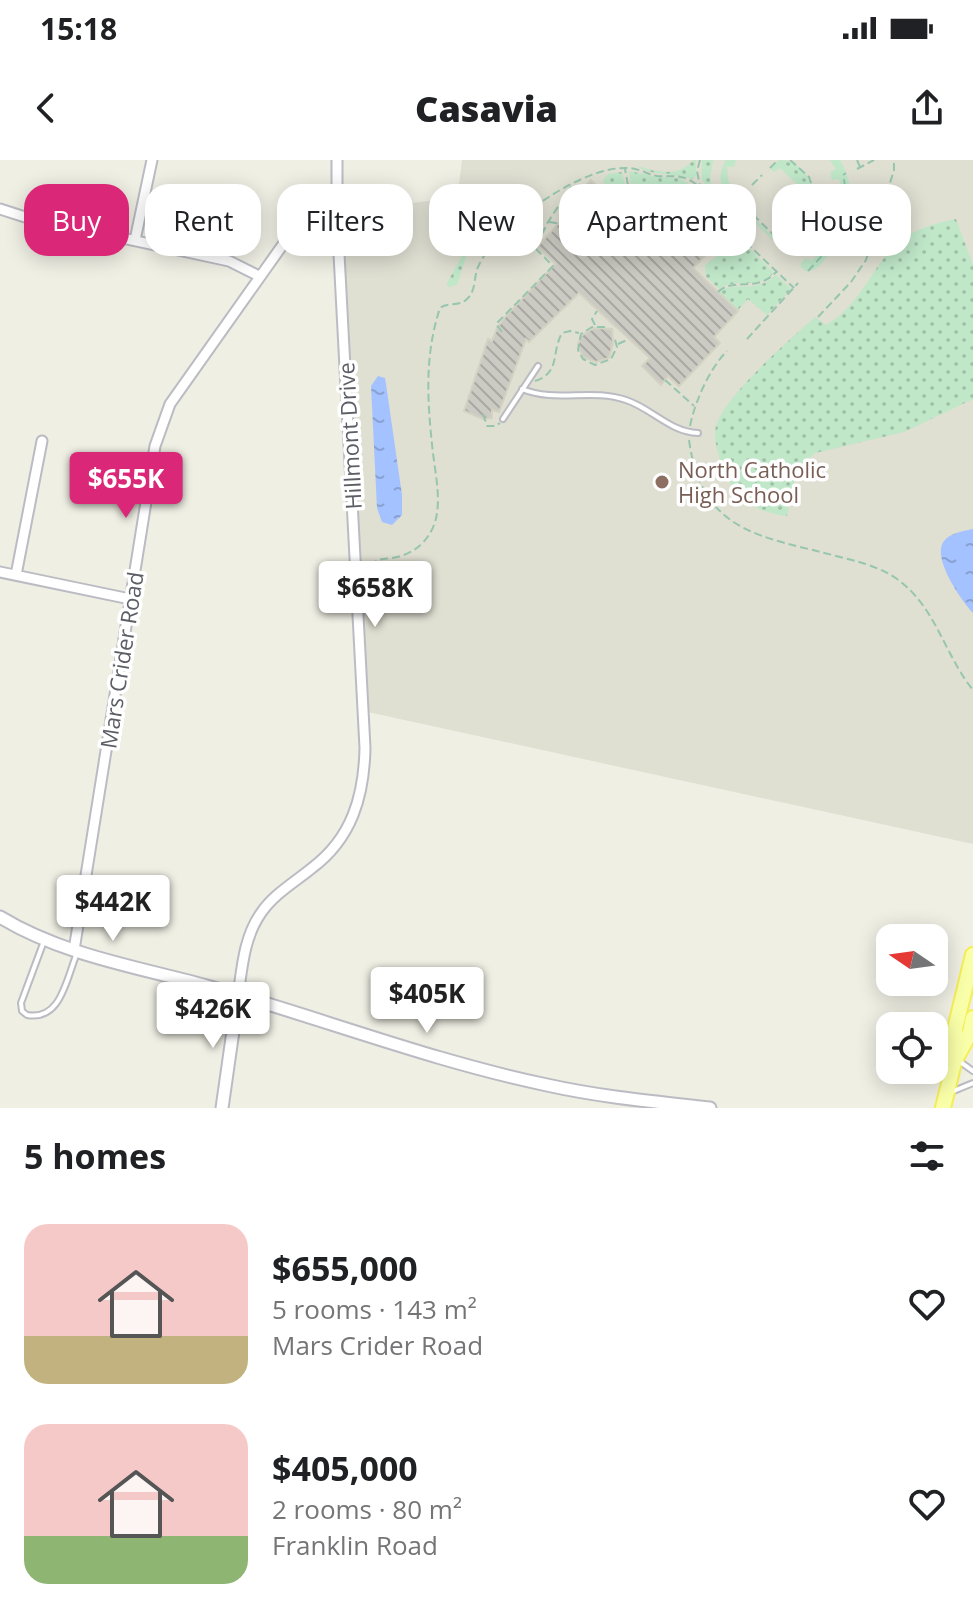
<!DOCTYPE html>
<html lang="en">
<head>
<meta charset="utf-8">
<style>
	:root { --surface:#fff; --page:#f2f2f2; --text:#202124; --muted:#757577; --accent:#db2777 }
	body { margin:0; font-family:"Open Sans",sans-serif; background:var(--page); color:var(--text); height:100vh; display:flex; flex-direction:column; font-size:30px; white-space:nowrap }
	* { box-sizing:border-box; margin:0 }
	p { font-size:26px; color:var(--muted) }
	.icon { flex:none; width:44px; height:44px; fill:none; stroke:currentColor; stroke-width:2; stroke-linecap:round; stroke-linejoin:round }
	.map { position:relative; height:948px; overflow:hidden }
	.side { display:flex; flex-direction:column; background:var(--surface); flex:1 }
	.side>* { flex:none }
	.banner { position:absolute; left:24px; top:24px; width:926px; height:72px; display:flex; gap:16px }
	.needle { width:52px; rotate:283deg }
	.tools { position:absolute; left:876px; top:764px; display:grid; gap:16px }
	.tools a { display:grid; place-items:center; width:72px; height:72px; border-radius:16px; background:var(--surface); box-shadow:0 4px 20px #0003; font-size:40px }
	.price { position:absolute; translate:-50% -68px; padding:0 18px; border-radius:8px; background:#fff; color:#222; font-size:26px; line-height:52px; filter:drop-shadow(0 2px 4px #0008) }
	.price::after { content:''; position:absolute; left:50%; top:48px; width:24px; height:18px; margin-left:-12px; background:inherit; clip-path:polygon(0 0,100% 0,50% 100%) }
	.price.on { background:var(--accent); color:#fff }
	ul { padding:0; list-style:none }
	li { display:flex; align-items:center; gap:24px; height:200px; padding:0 24px }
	li span { display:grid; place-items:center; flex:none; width:224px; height:160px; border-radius:24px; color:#555 }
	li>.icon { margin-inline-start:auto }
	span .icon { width:96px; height:96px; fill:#fffc; stroke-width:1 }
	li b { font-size:34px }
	h2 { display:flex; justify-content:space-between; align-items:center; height:96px; padding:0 24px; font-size:34px }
	.chip { padding:0 28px; border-radius:24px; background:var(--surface); box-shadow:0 4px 20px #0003; font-size:28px; line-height:72px }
	.chip.on { background:var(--accent); color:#fff }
	.status { display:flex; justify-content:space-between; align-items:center; height:56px; padding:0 40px; background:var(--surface); direction:ltr }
	.status svg { height:22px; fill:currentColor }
	header { display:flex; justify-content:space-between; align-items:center; height:104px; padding:0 24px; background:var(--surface); font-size:36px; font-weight:800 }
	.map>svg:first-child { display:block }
</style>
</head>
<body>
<div class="status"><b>15:18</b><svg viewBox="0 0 49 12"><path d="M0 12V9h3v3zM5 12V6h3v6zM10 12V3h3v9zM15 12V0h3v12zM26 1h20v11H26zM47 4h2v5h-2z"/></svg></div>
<header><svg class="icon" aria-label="back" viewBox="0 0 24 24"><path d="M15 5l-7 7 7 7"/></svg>Casavia<svg class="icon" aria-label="share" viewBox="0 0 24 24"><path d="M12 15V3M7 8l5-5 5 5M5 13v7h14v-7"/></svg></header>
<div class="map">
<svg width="973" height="948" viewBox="0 0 973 948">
	<defs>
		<pattern id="grass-dots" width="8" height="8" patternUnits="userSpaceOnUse" patternTransform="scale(2)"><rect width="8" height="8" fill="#bfe7c8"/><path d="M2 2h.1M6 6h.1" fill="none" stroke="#9ebea6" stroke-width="1.8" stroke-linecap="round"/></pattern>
		<pattern id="water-ripples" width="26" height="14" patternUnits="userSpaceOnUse" patternTransform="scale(2)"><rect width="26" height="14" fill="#a3c2ff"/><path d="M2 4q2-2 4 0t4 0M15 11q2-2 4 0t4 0" fill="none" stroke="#88a1d2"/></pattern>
		<pattern id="building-back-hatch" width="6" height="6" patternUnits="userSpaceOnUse" patternTransform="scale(2)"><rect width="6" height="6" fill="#cccbc3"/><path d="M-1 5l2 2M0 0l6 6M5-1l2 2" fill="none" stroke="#a9a8a2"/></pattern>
	</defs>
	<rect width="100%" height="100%" fill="#efefe4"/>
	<path fill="#dfdfd2" d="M 462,0 L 973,0 L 973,684 L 363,551 L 340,94 L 365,90 L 398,64 L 412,43 L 436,40 L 458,33 Z"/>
	<path fill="url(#grass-dots)" d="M 693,0 L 696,0 L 696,16 L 693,19 C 674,13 653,16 636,6 C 657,11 677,19 693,0 Z
		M 702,0 L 713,0 L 710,18 L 715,38 L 702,20 Z
		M 779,0 C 800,0 812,19 815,37 L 825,38 L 822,56 L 817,52 L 821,47 L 780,8 L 774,12 L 771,9 Z
		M 629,11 L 658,17 L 680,18 L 699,31 L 699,36 L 704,41 L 706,51 L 684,68 L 661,61 L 652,70 L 635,54 Z
		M 622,12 L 629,43 L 627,46 L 605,27 L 603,21 L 608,14 Z
		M 633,57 L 650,72 L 641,82 L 632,74 L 631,69 L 635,64 L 632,59 Z
		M 956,59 L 973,105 L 973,239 L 904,272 L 815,293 L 797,308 L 787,356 C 761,353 740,343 728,319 C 721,305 715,287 715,272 C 717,241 791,179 815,157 L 826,165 C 856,149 871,112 892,88 C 907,71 935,63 956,59 Z
		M 485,66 L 486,70 L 466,97 L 457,125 L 448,127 L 447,123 L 463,94 Z
		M 722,70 L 729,74 L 733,72 L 774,113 C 755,131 737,117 719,129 L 706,117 L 705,105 L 723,92 L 723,85 L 714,77 L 718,71 Z
		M 776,115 L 791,129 L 767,155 L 748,139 L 738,150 L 719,132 C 735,120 755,135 776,115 Z"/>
	<path fill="#bfe7c8" d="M 726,0 L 736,0 L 734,7 L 727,6 L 728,20 L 734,33 L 729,38 C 719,26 718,14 726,0 Z
		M 830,0 L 840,0 C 859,34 852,70 826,98 C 820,105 816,111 806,111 L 801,107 L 801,103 L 806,98 L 812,101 L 836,70 L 831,67 L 831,63 L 839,64 C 844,49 844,34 839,19 L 832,20 L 830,12 L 836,9 Z
		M 737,42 L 787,90 L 794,84 L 798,90 L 793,96 L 788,95 L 735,43 Z"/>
	<path fill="url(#water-ripples)" d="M 378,216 L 385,218 L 386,224 L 402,335 L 402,355 L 392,365 L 382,362 L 377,348 L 371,226 Z
		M 973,369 L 973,453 C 961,440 931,397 944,381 C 950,373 964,371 973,369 Z"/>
	<path fill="url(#building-back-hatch)" stroke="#d4d2c2" stroke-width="2" d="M 591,20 L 618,46 L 615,49 L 631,64 L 624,72 L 644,90 L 663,69 L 683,87 L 705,63 L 711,68 L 701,79 L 712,89 L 693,108 L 738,151 L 714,177 L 720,183 L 679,226 L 668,216 L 661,225 L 642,206 L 650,198 L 579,133 L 529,182 L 526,179 L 499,252 L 492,250 L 492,258 L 483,259 L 464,251 L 488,179 L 492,181 L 497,168 L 506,156 L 555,104 L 537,87 L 580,40 L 576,35 Z
		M 594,168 L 612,169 L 613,184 L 609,198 L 596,202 L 583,197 L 578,185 L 581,176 Z"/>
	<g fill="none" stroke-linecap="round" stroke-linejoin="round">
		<g stroke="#bbbcc3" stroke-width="8">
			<path id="service" d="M 522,229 C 556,243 591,228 626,240 C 651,248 670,272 698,273
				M 503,259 L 538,206
				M 44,781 L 21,843 L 22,851 L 27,855 C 61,861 66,820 77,793
				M 959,901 L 973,911
				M 951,932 L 973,923"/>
		</g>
		<g stroke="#bbbcc3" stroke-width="13">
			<path id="minor" d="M 0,49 L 25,57 L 229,101 L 259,116
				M 135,80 L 152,0
				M 0,412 L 130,439
				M 16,415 L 42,281
				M 74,790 L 155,286 L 170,244 L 301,59 L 337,56 L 337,0
				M 238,836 C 242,808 244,777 261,753 C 274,734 295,722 312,708 C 352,678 364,636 365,588 L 337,56"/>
		</g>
		<g stroke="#bbbcc3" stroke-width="15">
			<path id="tertiary" d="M 0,757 C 62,795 138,807 207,826 C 321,858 432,901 547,925 C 601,937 655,942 710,948
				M 222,948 L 238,836"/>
		</g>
		<g stroke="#f6ee55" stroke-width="18">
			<path id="primary" d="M 956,898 L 970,873 L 973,858
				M 943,948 L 955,898 L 955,869 L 973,795"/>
		</g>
		<path stroke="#97c6af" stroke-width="2" stroke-dasharray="8 4" stroke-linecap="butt" d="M 700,0 L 697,11 L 700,26
			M 790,0 L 809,17 L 816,37
			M 857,0 L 860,7
			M 770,8 L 778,0
			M 857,9 L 874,0
			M 752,25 L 762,15
			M 600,29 L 605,28 L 652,73 L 641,87
			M 736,38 L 788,89
			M 732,41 L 744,32
			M 623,57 L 632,47 L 625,9
			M 549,62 L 556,63 L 578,39
			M 708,67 L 725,48
			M 808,111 C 837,80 853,60 843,15 L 846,13
			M 718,132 C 733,117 757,133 776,112
			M 818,157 L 851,122 L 866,100 L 894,10 L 894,0
			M 595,165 L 592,159 L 597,151
			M 605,167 L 592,167 L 581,174 L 578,190 L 583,199 L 595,205 L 611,199 L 617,187 L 614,176
			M 502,172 L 496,164 L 553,106 L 535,88 L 548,62 L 573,24
			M 747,179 L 798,123
			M 618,184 L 627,180
			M 665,220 L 694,246
			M 535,221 C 561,213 551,192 562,173 L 570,171 L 579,173
			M 483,254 L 487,266 L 495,266 L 500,263
			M 690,266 C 695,241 710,208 727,191
			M 689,280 C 702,375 763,376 840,397 C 860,402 880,407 897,419 C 936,447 944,494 973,530
			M 367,418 C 368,414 370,406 375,402 C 380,398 386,399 392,398 C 412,395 427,383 434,365 C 443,341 434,309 432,284 C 427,238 425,193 440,148 C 448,142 459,147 467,139 C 477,130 473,116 479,105 C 485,92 495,81 505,71 C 532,45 589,6 628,8 C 638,8 647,14 657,16 C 671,17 681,14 693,22 C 709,34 715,49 728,64 C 749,86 772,107 794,128"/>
		<use href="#service" stroke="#fff" stroke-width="4"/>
		<use href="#minor" stroke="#fff" stroke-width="9"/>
		<use href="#tertiary" stroke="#fff" stroke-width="11"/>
		<use href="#primary" stroke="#f9ffa8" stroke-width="14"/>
	</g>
	<circle fill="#8d6e63" stroke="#fff" stroke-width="3" cx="662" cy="322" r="8"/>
	<g text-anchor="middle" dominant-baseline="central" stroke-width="7" stroke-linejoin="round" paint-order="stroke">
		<g font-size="22" fill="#5c5e65" stroke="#fff">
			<text transform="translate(349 276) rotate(-93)">Hillmont Drive</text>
			<text transform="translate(121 500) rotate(-81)">Mars Crider Road</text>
		</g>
		<g font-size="22" fill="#785e54" stroke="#fff" text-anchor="start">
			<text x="678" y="309">North Catholic<tspan x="678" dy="25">High School</tspan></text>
		</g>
	</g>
</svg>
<div class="tools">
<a><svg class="needle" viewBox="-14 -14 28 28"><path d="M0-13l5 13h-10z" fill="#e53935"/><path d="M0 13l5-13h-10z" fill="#757577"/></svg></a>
<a><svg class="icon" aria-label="locate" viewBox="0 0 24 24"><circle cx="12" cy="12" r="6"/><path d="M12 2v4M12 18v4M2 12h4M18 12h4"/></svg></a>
</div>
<b class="price on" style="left:126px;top:360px">$655K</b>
<b class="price" style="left:375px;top:469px">$658K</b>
<b class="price" style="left:113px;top:783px">$442K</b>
<b class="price" style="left:427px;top:875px">$405K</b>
<b class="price" style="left:213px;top:890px">$426K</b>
<div class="banner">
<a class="chip on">Buy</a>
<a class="chip">Rent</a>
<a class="chip">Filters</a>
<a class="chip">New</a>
<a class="chip">Apartment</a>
<a class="chip">House</a>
</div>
</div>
<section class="side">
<h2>5 homes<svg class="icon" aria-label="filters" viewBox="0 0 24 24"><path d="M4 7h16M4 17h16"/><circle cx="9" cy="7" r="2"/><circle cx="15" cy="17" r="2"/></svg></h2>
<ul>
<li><span style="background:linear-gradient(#f6c9c9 70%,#c2b280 0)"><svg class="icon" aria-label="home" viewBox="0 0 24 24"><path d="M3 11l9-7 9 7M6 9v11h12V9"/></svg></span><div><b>$655,000</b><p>5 rooms · 143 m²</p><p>Mars Crider Road</p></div><svg class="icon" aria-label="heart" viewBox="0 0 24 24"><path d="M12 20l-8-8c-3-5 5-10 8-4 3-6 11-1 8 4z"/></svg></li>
<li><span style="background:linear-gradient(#f6c9c9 70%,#8fb573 0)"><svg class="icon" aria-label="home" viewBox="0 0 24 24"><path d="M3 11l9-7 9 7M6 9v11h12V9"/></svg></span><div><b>$405,000</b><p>2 rooms · 80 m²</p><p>Franklin Road</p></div><svg class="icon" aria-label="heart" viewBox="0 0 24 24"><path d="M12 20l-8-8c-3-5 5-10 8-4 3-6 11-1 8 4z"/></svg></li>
</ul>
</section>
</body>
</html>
